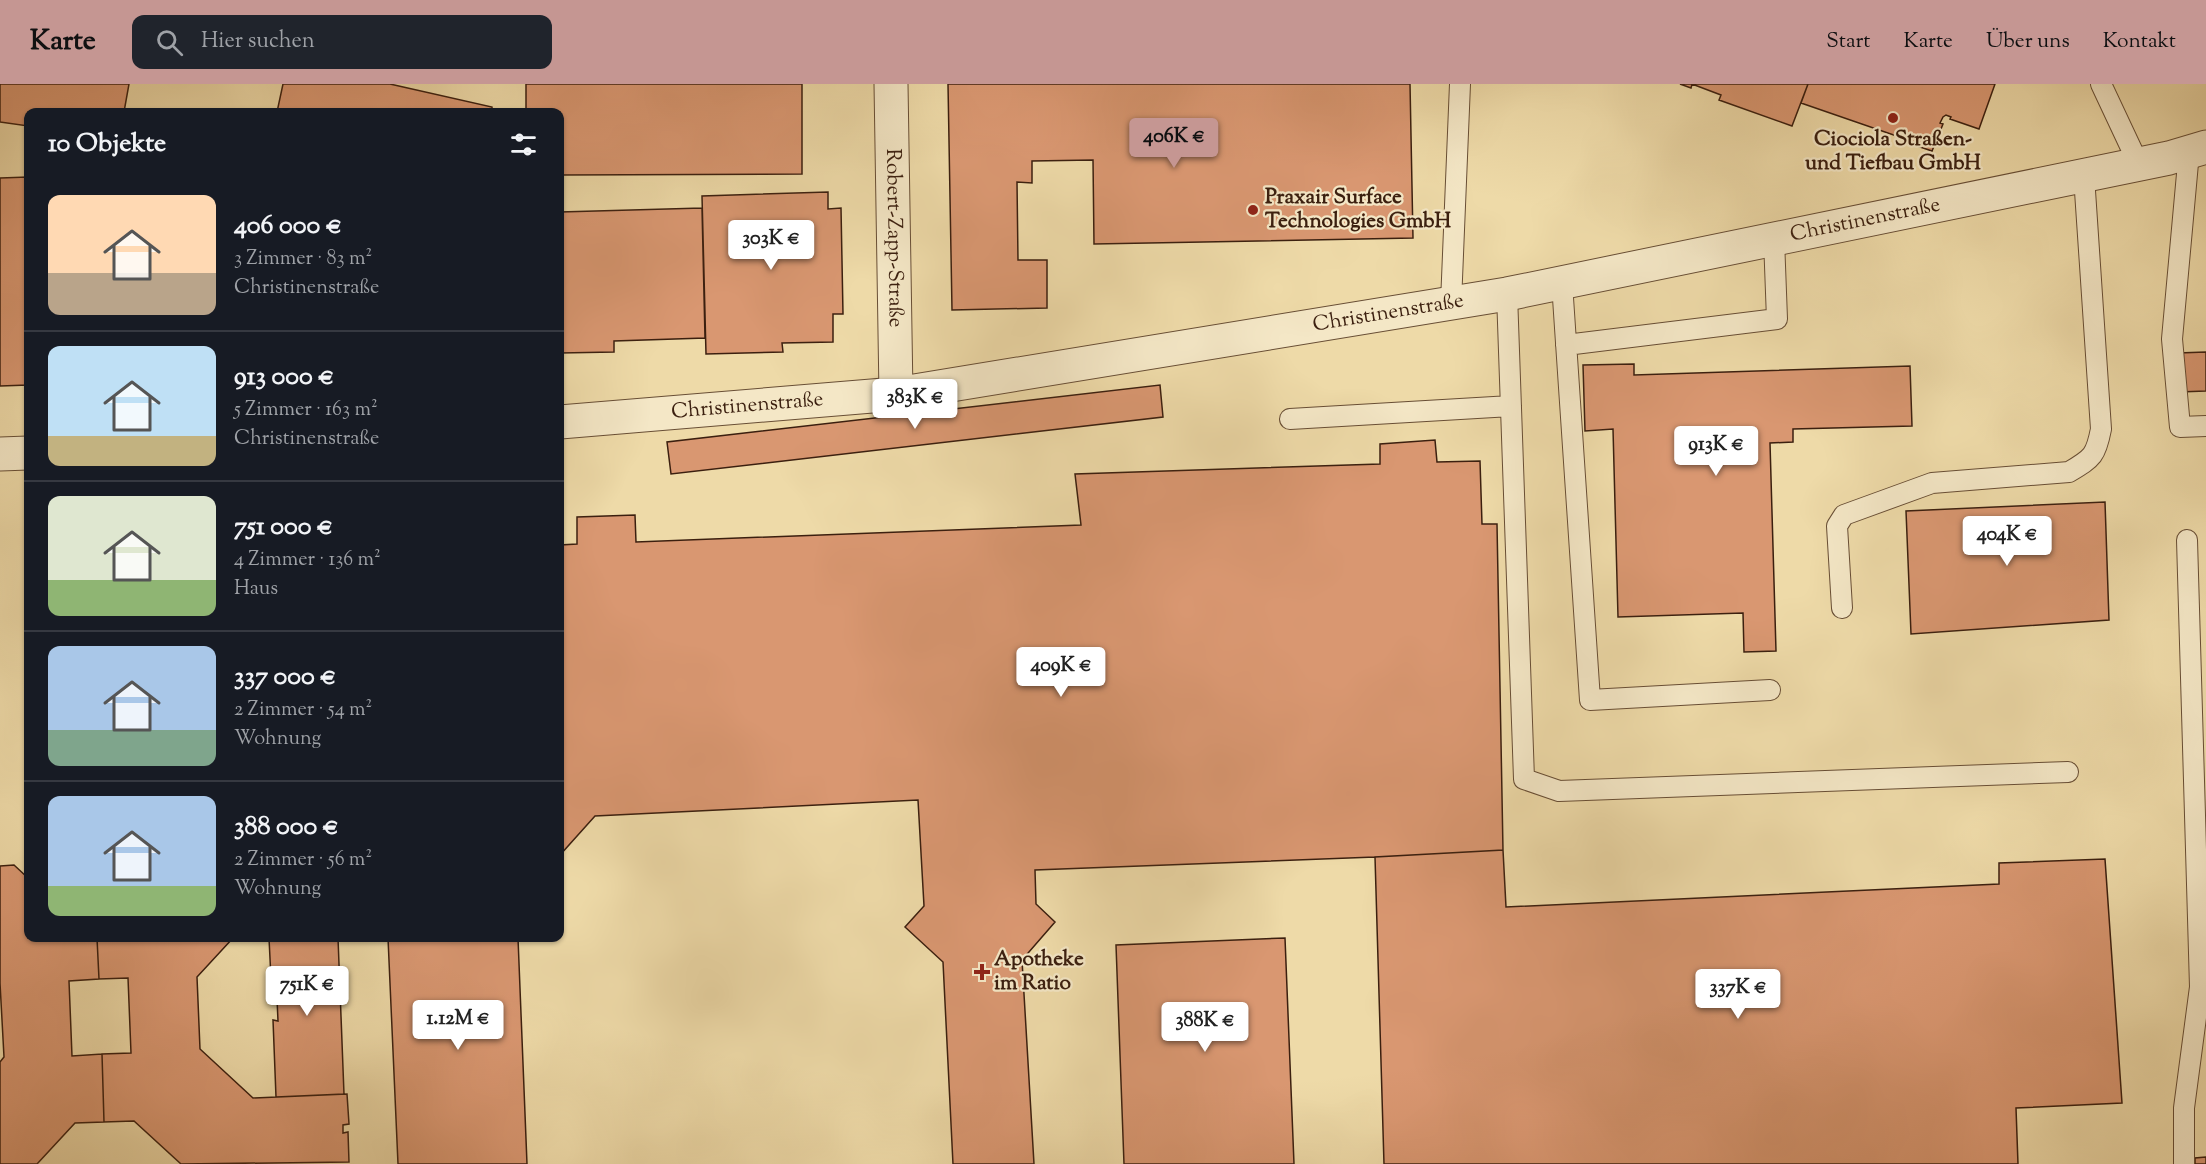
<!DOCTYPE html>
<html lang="de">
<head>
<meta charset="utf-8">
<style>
	:root { --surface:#171b24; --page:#20242c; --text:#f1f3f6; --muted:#9ea1a6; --line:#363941; --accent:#c59692 }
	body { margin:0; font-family:"Sorts Mill Goudy",serif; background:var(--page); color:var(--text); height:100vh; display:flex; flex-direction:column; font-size:22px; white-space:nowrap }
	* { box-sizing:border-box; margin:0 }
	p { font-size:20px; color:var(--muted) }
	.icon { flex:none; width:33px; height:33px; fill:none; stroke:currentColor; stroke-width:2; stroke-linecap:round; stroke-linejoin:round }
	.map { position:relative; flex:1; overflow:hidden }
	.panel { position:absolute; left:24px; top:24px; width:540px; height:834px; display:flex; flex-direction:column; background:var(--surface); border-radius:12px; box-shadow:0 2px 4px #0004 }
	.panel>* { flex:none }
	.price { position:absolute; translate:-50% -51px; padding:0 14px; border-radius:6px; background:#fff; color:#222; font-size:20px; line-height:39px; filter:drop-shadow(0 2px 3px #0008) }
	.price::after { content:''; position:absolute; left:50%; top:36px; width:18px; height:14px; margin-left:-9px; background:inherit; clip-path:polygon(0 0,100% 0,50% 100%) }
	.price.selected { background:var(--accent); color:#111 }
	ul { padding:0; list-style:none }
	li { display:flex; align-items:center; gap:18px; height:150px; padding:0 24px }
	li+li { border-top:2px solid var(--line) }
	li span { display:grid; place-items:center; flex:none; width:168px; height:120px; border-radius:12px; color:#555 }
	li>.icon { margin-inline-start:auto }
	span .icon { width:72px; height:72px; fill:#fffc; stroke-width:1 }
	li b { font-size:26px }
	h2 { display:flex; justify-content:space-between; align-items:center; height:72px; padding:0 24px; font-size:26px }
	header { display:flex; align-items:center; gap:36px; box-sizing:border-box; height:84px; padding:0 30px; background:var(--accent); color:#111 }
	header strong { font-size:28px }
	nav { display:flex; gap:33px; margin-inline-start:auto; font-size:21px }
	.search { width:420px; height:54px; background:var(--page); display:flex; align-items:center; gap:15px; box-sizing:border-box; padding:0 21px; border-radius:12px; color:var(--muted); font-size:22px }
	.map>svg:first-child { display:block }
</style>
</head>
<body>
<header>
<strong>Karte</strong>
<div class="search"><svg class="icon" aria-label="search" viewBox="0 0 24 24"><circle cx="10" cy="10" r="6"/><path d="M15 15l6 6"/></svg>Hier suchen</div>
<nav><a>Start</a><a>Karte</a><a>Über uns</a><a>Kontakt</a></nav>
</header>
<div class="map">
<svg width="2206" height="1080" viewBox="0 0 2206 1080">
	<rect width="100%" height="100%" fill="#eedaa8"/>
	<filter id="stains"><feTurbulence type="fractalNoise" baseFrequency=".00333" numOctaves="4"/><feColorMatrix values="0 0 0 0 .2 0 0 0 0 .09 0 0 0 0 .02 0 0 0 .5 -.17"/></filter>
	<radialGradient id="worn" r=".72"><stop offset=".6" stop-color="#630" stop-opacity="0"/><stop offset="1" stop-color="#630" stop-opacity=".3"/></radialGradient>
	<path fill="#d99771" stroke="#3b1f0f" stroke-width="1.5" d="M 0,0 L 129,0 L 124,28 L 28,28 L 28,42 L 0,38 Z
		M 283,0 L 390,0 L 492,23 L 492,28 L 277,28 Z
		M 526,0 L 802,0 L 802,90 L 560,91 L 560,28 L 526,28 Z
		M 948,0 L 1410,0 L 1413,154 L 1094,160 L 1093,76 L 1032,77 L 1032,99 L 1017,98 L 1018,176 L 1047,176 L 1047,224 L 952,226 Z
		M 1680,0 L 1808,0 L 1792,42 L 1719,16 L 1721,11 L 1692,0 L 1691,4 Z
		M 1808,0 L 1995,0 L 1979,45 L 1950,35 L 1951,33 L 1946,31 L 1943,33 L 1940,39 L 1943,40 L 1932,67 L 1917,62 L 1917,59 L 1801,19 Z
		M 28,93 L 28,301 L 0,302 L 0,94 Z
		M 828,108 L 828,125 L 841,124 L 843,230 L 833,230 L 833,258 L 782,259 L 783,268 L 706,270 L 702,112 Z
		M 702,124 L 705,254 L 614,257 L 614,268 L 560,269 L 560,128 Z
		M 2206,268 L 2206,307 L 2179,308 L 2178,269 Z
		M 1634,280 L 1634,291 L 1910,282 L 1912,342 L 1793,345 L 1793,358 L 1770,359 L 1776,567 L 1744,568 L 1743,529 L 1618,533 L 1613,345 L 1585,347 L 1583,281 Z
		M 1160,301 L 1163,333 L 671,390 L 667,358 Z
		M 1435,356 L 1437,378 L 1480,377 L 1482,440 L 1497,440 L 1503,766 L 1375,773 L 1035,786 L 1036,820 L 1055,838 L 1022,876 L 1034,1080 L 953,1080 L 943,878 L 905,843 L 924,822 L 918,716 L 595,732 L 560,771 L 560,461 L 577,460 L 577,433 L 635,431 L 636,458 L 1081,441 L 1075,390 L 1380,380 L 1380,360 Z
		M 2105,418 L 2109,536 L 1911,550 L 1906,427 Z
		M 1503,766 L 1506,823 L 1999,800 L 1999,779 L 2105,775 L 2122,1019 L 2016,1024 L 2018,1080 L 1384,1080 L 1375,773 Z
		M 14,781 L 28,794 L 28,854 L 97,854 L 99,895 L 69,897 L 72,972 L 102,970 L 104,1038 L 75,1039 L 37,1080 L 0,1080 L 0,978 L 4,973 L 0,899 L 0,782 Z
		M 97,854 L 233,854 L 197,893 L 200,965 L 253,1014 L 347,1010 L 349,1040 L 343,1041 L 343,1049 L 348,1048 L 349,1078 L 181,1080 L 134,1037 L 104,1038 L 102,970 L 131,969 L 128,894 L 99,895 Z
		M 269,854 L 338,854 L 344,1010 L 276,1013 L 273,936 L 278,937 L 277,915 L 272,915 Z
		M 388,854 L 518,854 L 527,1080 L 398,1080 Z
		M 1285,854 L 1294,1080 L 1124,1080 L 1116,861 Z
		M 2206,1073 L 2206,1080 L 2195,1080 L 2195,1074 Z"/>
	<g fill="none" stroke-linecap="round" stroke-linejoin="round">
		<g stroke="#684e35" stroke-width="22">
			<path id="service" d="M 2101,0 L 2139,81
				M 2189,68 L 2172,255 L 2180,343 L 2206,342
				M 1562,199 L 1590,616 L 1770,606
				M 1507,210 L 1524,695 L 1559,707 L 2068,688
				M 1451,219 L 1460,0
				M 1566,261 L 1777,235 L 1774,155
				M 1290,335 L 1511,322
				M 1842,524 L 1837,442 L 1844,431 L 1932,399 L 2069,388 C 2093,374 2096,371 2101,345 L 2084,92
				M 2184,1080 L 2184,1024 L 2200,903 L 2187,456"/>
		</g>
		<g stroke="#684e35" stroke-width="35">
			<g id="minor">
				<path id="s1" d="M 891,0 L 896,310"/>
				<path id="s2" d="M 560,338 L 896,310 L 1507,210 L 2169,74 L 2206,63"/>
				<path d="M 0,370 L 28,369"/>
			</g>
		</g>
		<use href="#service" stroke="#f4e7c6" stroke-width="20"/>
		<use href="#minor" stroke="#f4e7c6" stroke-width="33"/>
	</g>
	<g fill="#8f2418" stroke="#f4e7c6" stroke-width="2">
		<circle cx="1893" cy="34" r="6"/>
		<circle cx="1253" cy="126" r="6"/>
		<path d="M979 879h6v6h6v6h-6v6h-6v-6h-6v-6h6z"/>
	</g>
	<g text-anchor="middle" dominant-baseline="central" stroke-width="4.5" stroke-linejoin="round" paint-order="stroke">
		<g font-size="21" font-weight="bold" fill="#3b1f0f" stroke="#f4e7c6" text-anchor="start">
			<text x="1893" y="56" text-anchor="middle">Ciociola Straßen-<tspan x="1893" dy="24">und Tiefbau GmbH</tspan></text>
			<text x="1265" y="114">Praxair Surface<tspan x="1265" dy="24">Technologies GmbH</tspan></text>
			<text x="994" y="876">Apotheke<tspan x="994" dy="24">im Ratio</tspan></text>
		</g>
		<g font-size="21" fill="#3b1f0f" stroke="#f4e7c6">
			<text stroke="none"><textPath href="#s2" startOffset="1322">Christinenstraße</textPath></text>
			<text stroke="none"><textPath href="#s1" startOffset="154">Robert-Zapp-Straße</textPath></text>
			<text stroke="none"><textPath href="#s2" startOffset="836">Christinenstraße</textPath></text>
			<text stroke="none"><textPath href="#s2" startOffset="188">Christinenstraße</textPath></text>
		</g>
	</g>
	<rect width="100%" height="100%" filter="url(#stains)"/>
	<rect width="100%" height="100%" fill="url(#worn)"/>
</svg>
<b class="price selected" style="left:1174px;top:85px">406K €</b>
<b class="price" style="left:771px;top:187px">303K €</b>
<b class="price" style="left:915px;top:346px">383K €</b>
<b class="price" style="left:1716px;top:393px">913K €</b>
<b class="price" style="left:2007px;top:483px">404K €</b>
<b class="price" style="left:1061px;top:614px">409K €</b>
<b class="price" style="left:307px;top:933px">751K €</b>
<b class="price" style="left:1738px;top:936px">337K €</b>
<b class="price" style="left:458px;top:967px">1.12M €</b>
<b class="price" style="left:1205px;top:969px">388K €</b>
<section class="panel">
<h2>10 Objekte<svg class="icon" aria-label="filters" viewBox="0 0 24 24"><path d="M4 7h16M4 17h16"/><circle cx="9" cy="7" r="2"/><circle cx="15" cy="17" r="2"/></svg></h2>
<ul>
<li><span style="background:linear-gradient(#ffd9b3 65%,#b9a48a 0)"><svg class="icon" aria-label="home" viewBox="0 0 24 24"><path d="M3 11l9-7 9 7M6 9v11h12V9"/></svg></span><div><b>406 000 €</b><p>3 Zimmer · 83 m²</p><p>Christinenstraße</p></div></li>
<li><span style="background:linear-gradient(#bfe0f5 75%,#c2b280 0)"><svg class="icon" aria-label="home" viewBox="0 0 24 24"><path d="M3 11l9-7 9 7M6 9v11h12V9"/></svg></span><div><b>913 000 €</b><p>5 Zimmer · 163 m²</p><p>Christinenstraße</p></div></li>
<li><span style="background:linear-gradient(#dfe7d0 70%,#8fb573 0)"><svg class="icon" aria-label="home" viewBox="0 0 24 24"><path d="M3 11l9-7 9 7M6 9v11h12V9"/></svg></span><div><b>751 000 €</b><p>4 Zimmer · 136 m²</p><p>Haus</p></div></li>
<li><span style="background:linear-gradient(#a9c7e8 70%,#7fa58c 0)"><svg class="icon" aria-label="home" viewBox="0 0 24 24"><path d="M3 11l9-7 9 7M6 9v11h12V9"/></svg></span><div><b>337 000 €</b><p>2 Zimmer · 54 m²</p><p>Wohnung</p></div></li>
<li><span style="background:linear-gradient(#a9c7e8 75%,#8fb573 0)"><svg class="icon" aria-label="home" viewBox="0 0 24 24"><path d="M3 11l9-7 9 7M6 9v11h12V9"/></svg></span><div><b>388 000 €</b><p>2 Zimmer · 56 m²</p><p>Wohnung</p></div></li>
</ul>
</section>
</div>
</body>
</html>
